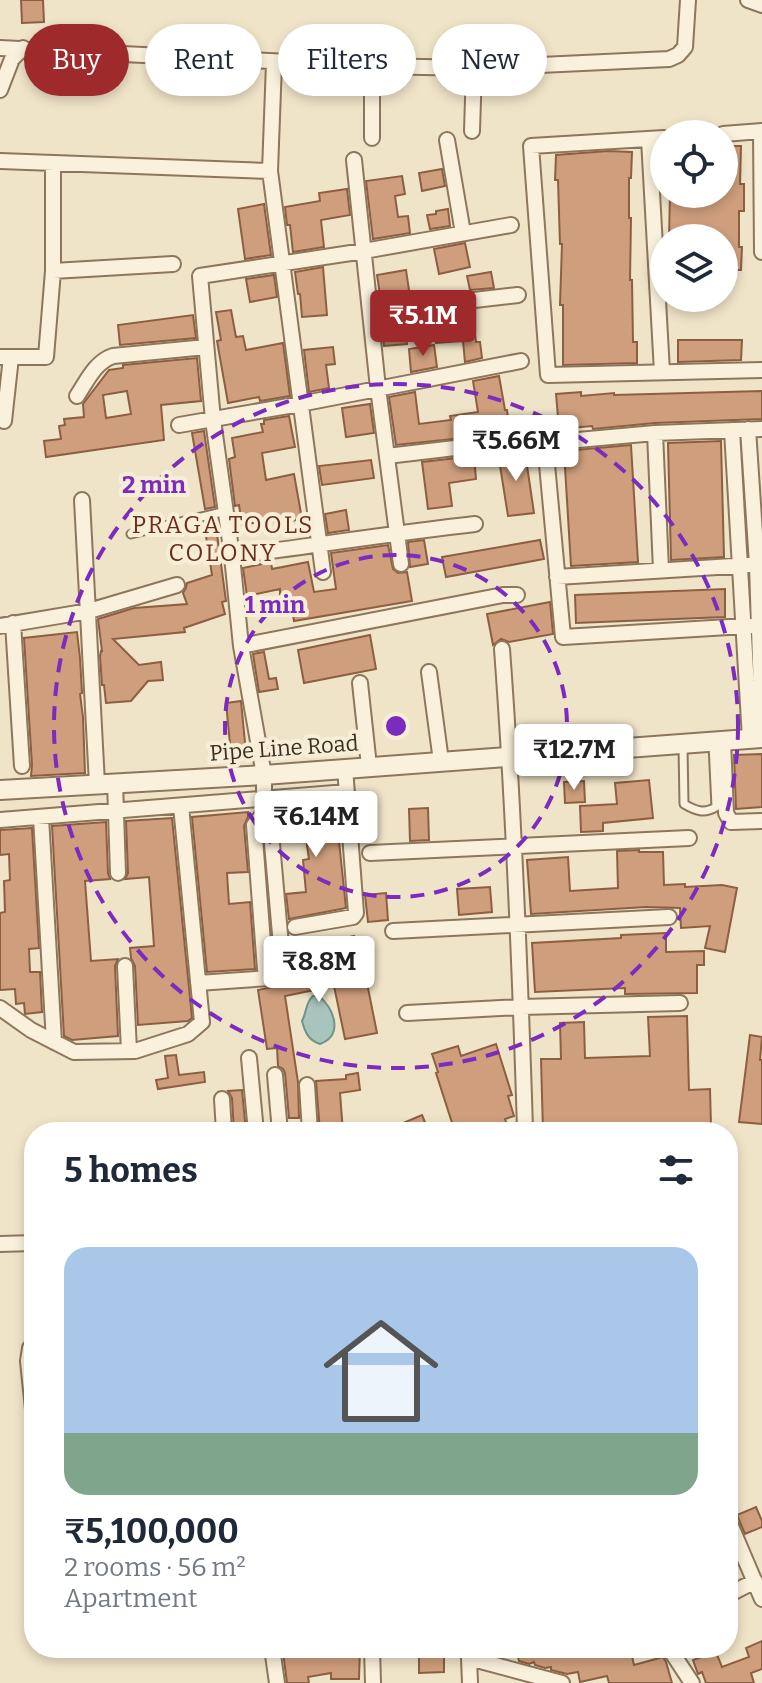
<!DOCTYPE html>
<html lang="en">
<head>
<meta charset="utf-8">
<style>
	:root { --surface:#fff; --page:#f6f6f7; --text:#1f2937; --muted:#747a83; --accent:#9e2a2b }
	body { margin:0; font-family:Bitter,serif; background:var(--page); color:var(--text); height:100vh; display:flex; flex-direction:column; font-size:30px; white-space:nowrap }
	* { box-sizing:border-box; margin:0 }
	p { font-size:26px; color:var(--muted) }
	.icon { flex:none; width:44px; height:44px; fill:none; stroke:currentColor; stroke-width:2; stroke-linecap:round; stroke-linejoin:round }
	.map { position:relative; flex:1; overflow:hidden }
	.side { position:absolute; left:24px; top:1122px; width:714px; height:536px; display:flex; flex-direction:column; background:var(--surface); border-radius:32px; box-shadow:0 4px 12px #0003 }
	.side>* { flex:none }
	.top-card { position:absolute; left:24px; top:24px; width:714px; height:72px; display:flex; gap:16px }
	.tools { position:absolute; left:650px; top:120px; display:grid; gap:16px }
	.tools a { display:grid; place-items:center; width:88px; height:88px; border-radius:50%; background:var(--surface); box-shadow:0 4px 12px #0003; font-size:40px }
	.price { position:absolute; translate:-50% -68px; padding:0 18px; border-radius:8px; background:#fff; color:#222; font-size:26px; line-height:52px; filter:drop-shadow(0 2px 4px #0008) }
	.price::after { content:''; position:absolute; left:50%; top:48px; width:24px; height:18px; margin-left:-12px; background:inherit; clip-path:polygon(0 0,100% 0,50% 100%) }
	.price.selected { background:var(--accent); color:#fff }
	ul { padding:0; list-style:none }
	li { display:grid; align-content:center; gap:16px; height:424px; padding:0 40px }
	li span { display:grid; place-items:center; height:248px; border-radius:24px; color:#555 }
	li>.icon { margin-inline-start:auto }
	span .icon { width:144px; height:144px; fill:#fffc; stroke-width:1 }
	li b { font-size:34px }
	h2 { display:flex; justify-content:space-between; align-items:center; height:96px; padding:0 40px; font-size:34px }
	.tag { padding:0 28px; border-radius:36px; background:var(--surface); box-shadow:0 4px 12px #0003; font-size:28px; line-height:72px }
	.tag.selected { background:var(--accent); color:#fff }
	.map>svg:first-child { display:block }
</style>
</head>
<body>
<div class="map">
<svg width="762" height="1683" viewBox="0 0 762 1683">
	<rect width="100%" height="100%" fill="#f0e4c8"/>
	<path fill="#a9c4bc" stroke="#6f938a" stroke-width="2" d="M 313,996 L 319,996 C 334,1009 344,1035 320,1044 C 308,1040 305,1032 302,1021 C 307,1012 305,1003 313,996 Z"/>
	<path fill="#cf9f7d" stroke="#8d5f41" stroke-width="2" fill-rule="evenodd" d="M 21,0 L 43,0 L 44,22 L 22,23 Z
		M 724,146 L 741,146 L 740,184 L 744,184 L 744,211 L 739,211 L 739,247 L 742,247 L 741,270 L 724,270 L 724,238 L 669,238 L 670,194 L 724,194 Z
		M 608,151 L 632,152 L 631,178 L 629,178 L 629,218 L 631,218 L 630,280 L 632,280 L 633,342 L 637,342 L 637,363 L 563,365 L 563,305 L 560,305 L 562,244 L 560,244 L 558,180 L 555,180 L 556,155 Z
		M 442,169 L 445,186 L 422,191 L 419,173 Z
		M 402,176 L 405,194 L 395,196 L 398,217 L 408,216 L 410,233 L 373,239 L 366,181 Z
		M 347,189 L 350,215 L 321,220 L 324,247 L 293,252 L 290,225 L 287,225 L 285,207 L 320,201 L 319,193 Z
		M 264,204 L 271,255 L 245,259 L 238,209 Z
		M 448,209 L 450,226 L 430,229 L 427,215 L 436,214 L 436,211 Z
		M 465,243 L 470,267 L 439,274 L 434,249 Z
		M 323,267 L 327,315 L 302,317 L 300,294 L 298,294 L 295,272 Z
		M 406,270 L 410,297 L 381,301 L 377,275 Z
		M 491,272 L 494,288 L 470,290 L 467,276 Z
		M 274,275 L 277,297 L 250,302 L 246,279 Z
		M 231,310 L 236,337 L 243,336 L 246,350 L 283,343 L 290,396 L 260,401 L 259,397 L 228,403 L 217,341 L 221,340 L 216,312 Z
		M 472,312 L 476,342 L 480,342 L 482,358 L 465,362 L 463,341 L 436,343 L 435,330 L 459,327 L 457,314 Z
		M 193,315 L 196,338 L 120,345 L 118,325 Z
		M 405,318 L 407,344 L 384,346 L 381,321 Z
		M 678,340 L 742,340 L 741,360 L 678,362 Z
		M 434,345 L 437,367 L 411,372 L 409,349 Z
		M 333,347 L 335,364 L 326,365 L 329,388 L 309,392 L 304,350 Z
		M 197,358 L 201,401 L 161,405 L 164,440 L 46,457 L 44,441 L 61,439 L 59,426 L 65,425 L 64,419 L 84,417 L 83,404 L 109,370 L 123,368 L 123,365 ZM 127,391 L 131,414 L 106,418 L 103,395 Z
		M 499,376 L 505,410 L 507,410 L 510,433 L 396,445 L 389,397 L 415,392 L 419,424 L 451,420 L 450,416 L 478,412 L 473,381 Z
		M 762,391 L 762,419 L 655,423 L 593,429 L 592,426 L 559,429 L 556,394 L 581,392 L 581,396 L 614,393 L 614,395 Z
		M 370,404 L 374,433 L 346,437 L 342,408 Z
		M 289,416 L 295,447 L 262,453 L 266,480 L 294,474 L 302,519 L 275,524 L 274,519 L 242,525 L 239,505 L 235,506 L 229,459 L 235,457 L 232,438 L 263,432 L 261,424 L 264,424 L 264,420 Z
		M 204,431 L 215,507 L 205,509 L 192,433 Z
		M 721,441 L 724,557 L 671,560 L 668,443 Z
		M 631,445 L 638,562 L 571,566 L 564,451 Z
		M 525,452 L 534,513 L 508,516 L 498,453 Z
		M 474,456 L 476,479 L 449,483 L 452,506 L 428,509 L 422,462 Z
		M 371,460 L 374,478 L 322,485 L 319,466 Z
		M 346,510 L 349,530 L 328,533 L 325,514 Z
		M 217,520 L 219,534 L 217,534 L 226,601 L 222,602 L 225,614 L 184,628 L 185,632 L 113,639 L 139,665 L 161,662 L 163,680 L 148,681 L 131,701 L 106,703 L 104,685 L 102,685 L 100,656 L 101,651 L 102,651 L 98,619 L 134,608 L 187,604 L 183,593 L 186,588 L 187,583 L 212,575 L 204,523 Z
		M 424,540 L 428,564 L 410,567 L 408,542 Z
		M 540,540 L 544,559 L 446,577 L 442,557 Z
		M 388,545 L 393,569 L 398,573 L 407,572 L 412,601 L 294,621 L 289,592 L 280,594 L 280,589 L 247,596 L 243,568 L 271,562 L 272,569 L 308,562 L 314,592 L 336,589 L 331,553 Z
		M 725,589 L 725,617 L 576,623 L 575,595 Z
		M 550,602 L 553,634 L 509,642 L 501,639 L 493,645 L 487,614 Z
		M 77,632 L 80,658 L 82,693 L 80,694 L 83,717 L 85,773 L 31,776 L 32,765 L 24,638 Z
		M 370,635 L 376,669 L 304,683 L 298,650 Z
		M 264,652 L 269,679 L 276,678 L 278,689 L 259,692 L 253,654 Z
		M 241,701 L 246,753 L 231,754 L 226,703 Z
		M 762,754 L 762,807 L 736,809 L 734,755 Z
		M 649,780 L 653,818 L 603,823 L 603,831 L 581,832 L 580,806 L 617,804 L 615,783 Z
		M 584,781 L 585,802 L 565,803 L 564,782 Z
		M 335,803 L 346,908 L 289,919 L 286,894 L 306,892 L 303,860 L 309,859 L 305,832 L 281,835 L 276,808 Z
		M 428,808 L 429,840 L 410,841 L 409,809 Z
		M 248,812 L 248,817 L 244,826 L 248,872 L 227,873 L 229,904 L 250,902 L 255,969 L 207,972 L 192,817 Z
		M 172,818 L 192,1018 L 188,1021 L 138,1025 L 135,966 L 131,958 L 130,948 L 154,946 L 149,877 L 125,879 L 128,873 L 126,821 Z
		M 106,822 L 108,873 L 110,879 L 85,881 L 91,961 L 118,959 L 115,966 L 118,1036 L 72,1040 L 64,1036 L 52,826 Z
		M 32,828 L 39,948 L 29,949 L 30,972 L 40,972 L 42,1012 L 25,1014 L 24,1003 L 16,1004 L 15,989 L 0,990 L 0,913 L 5,912 L 4,881 L 10,880 L 9,854 L 0,855 L 0,830 Z
		M 639,850 L 639,852 L 663,852 L 664,885 L 685,884 L 685,887 L 722,885 L 737,888 L 725,952 L 705,948 L 710,926 L 681,928 L 680,908 L 646,907 L 531,914 L 527,860 L 568,857 L 570,891 L 618,888 L 617,851 Z
		M 490,887 L 492,912 L 459,915 L 457,889 Z
		M 386,893 L 388,920 L 368,922 L 365,895 Z
		M 666,933 L 666,952 L 704,951 L 704,965 L 697,965 L 697,993 L 625,994 L 625,988 L 535,992 L 532,943 L 621,938 L 621,935 Z
		M 354,936 L 362,969 L 364,968 L 377,1033 L 345,1039 L 334,986 L 285,996 L 298,1082 L 299,1118 L 289,1118 L 285,1073 L 283,1069 L 278,1066 L 277,1048 L 267,1049 L 258,990 L 312,979 L 304,948 Z
		M 687,1016 L 689,1090 L 710,1089 L 711,1126 L 543,1132 L 541,1059 L 561,1059 L 560,1023 L 584,1022 L 585,1058 L 650,1056 L 648,1017 Z
		M 750,1035 L 762,1037 L 760,1060 L 762,1060 L 762,1124 L 739,1122 Z
		M 496,1044 L 512,1095 L 508,1096 L 514,1116 L 505,1119 L 510,1132 L 455,1132 L 436,1073 L 438,1072 L 432,1054 L 458,1046 L 461,1056 Z
		M 176,1055 L 179,1075 L 204,1072 L 205,1082 L 158,1089 L 156,1080 L 168,1078 L 165,1056 Z
		M 358,1073 L 360,1090 L 340,1093 L 343,1132 L 320,1132 L 316,1081 L 346,1079 L 346,1075 Z
		M 242,1090 L 246,1132 L 234,1132 L 232,1098 L 228,1091 Z
		M 422,1115 L 429,1132 L 382,1132 Z
		M 756,1507 L 762,1521 L 762,1527 L 745,1534 L 737,1515 Z
		M 762,1641 L 762,1669 L 751,1673 L 754,1683 L 706,1683 L 702,1672 L 698,1674 L 693,1660 L 716,1652 L 722,1667 L 749,1657 L 746,1648 Z
		M 307,1648 L 360,1648 L 359,1679 L 331,1679 L 331,1673 L 308,1677 L 309,1683 L 287,1683 L 283,1652 Z
		M 419,1648 L 444,1648 L 444,1672 L 419,1673 Z
		M 516,1648 L 594,1648 L 596,1656 L 630,1648 L 634,1665 L 663,1657 L 666,1662 L 672,1683 L 609,1683 L 607,1676 L 580,1682 L 578,1672 L 567,1674 L 551,1670 L 551,1667 L 545,1668 L 535,1665 L 534,1662 L 529,1664 L 519,1661 Z"/>
	<g fill="none" stroke-linecap="round" stroke-linejoin="round">
		<g stroke="#8d765c" stroke-width="11">
			<path id="service" d="M 131,534 L 226,511
				M 683,747 L 684,804 C 696,811 704,814 716,807 L 713,744"/>
		</g>
		<g stroke="#8d765c" stroke-width="18">
			<path id="minor" d="M 748,0 L 762,5
				M 0,48 L 372,66 L 474,68 L 669,59 L 678,55 L 685,47 L 688,0
				M 372,66 L 372,138
				M 0,90 L 12,59 L 23,48
				M 472,131 L 474,68
				M 761,132 L 762,252
				M 723,134 L 762,131
				M 664,138 L 531,146 L 548,375 L 762,370
				M 649,139 L 662,372
				M 447,140 L 463,233
				M 354,160 L 378,388 L 401,564
				M 0,161 L 270,171 L 274,63
				M 270,171 L 323,572
				M 53,271 L 173,264
				M 370,312 L 518,295
				M 0,357 L 46,357 L 53,271 L 53,163
				M 77,396 C 87,381 95,362 113,356 L 206,347
				M 4,421 L 11,357
				M 179,425 L 300,404 L 521,361
				M 748,429 L 757,564 L 762,726
				M 762,429 L 655,433 L 545,443 L 563,637 L 762,625
				M 732,430 L 750,739
				M 655,433 L 661,570
				M 387,456 L 489,444
				M 82,500 L 97,784
				M 232,556 C 313,546 394,533 475,524
				M 557,577 L 749,565
				M 13,623 L 22,766
				M 0,626 L 89,611 L 177,585
				M 241,646 L 503,595 L 517,595
				M 502,649 C 514,809 520,969 525,1129
				M 429,672 L 441,761
				M 360,683 L 369,766
				M 723,741 L 726,813 L 731,822 L 762,821
				M 115,782 L 118,873
				M 264,813 L 254,825 L 265,969 L 269,978
				M 41,817 L 54,1042
				M 0,820 L 347,792
				M 370,853 L 689,838
				M 295,927 L 353,917 L 356,913 L 345,768
				M 393,931 L 669,917
				M 125,966 L 129,1051
				M 198,983 L 269,978 L 279,974 L 283,968 L 270,821 L 264,813 L 264,775 L 241,646 L 232,556 L 213,420 L 200,276 L 364,251 L 511,225
				M 0,1008 L 31,1030 L 74,1052 L 135,1051 L 188,1034 L 202,1022 L 181,806
				M 407,1013 L 521,1007 L 680,1003
				M 249,1058 L 256,1132
				M 275,1075 L 280,1132
				M 307,1085 L 310,1132
				M 222,1099 L 224,1132
				M 0,1244 L 34,1243
				M 34,1346 L 30,1348 L 28,1361 L 34,1419
				M 728,1519 L 762,1599
				M 728,1595 L 755,1581
				M 272,1648 L 277,1683
				M 372,1648 L 373,1683
				M 669,1648 L 692,1683
				M 470,1683 L 469,1658 L 562,1683"/>
		</g>
		<g stroke="#8d765c" stroke-width="22">
			<path id="tertiary" d="M 0,790 L 264,775 L 762,738"/>
		</g>
		<use href="#service" stroke="#faf1dc" stroke-width="7"/>
		<use href="#minor" stroke="#faf1dc" stroke-width="14"/>
		<use href="#tertiary" stroke="#faf1dc" stroke-width="18"/>
	</g>
	<g fill="none" stroke="#7b2cbf" stroke-width="4" stroke-dasharray="14 10">
		<circle cx="396" cy="726" r="171"/>
		<circle cx="396" cy="726" r="342"/>
	</g>
	<g text-anchor="middle" dominant-baseline="central" stroke-width="8" stroke-linejoin="round" paint-order="stroke">
		<g font-size="22" fill="#3d2e20" stroke="#f7eed8">
			<text transform="translate(284 748) rotate(-4)">Pipe Line Road</text>
		</g>
		<g font-size="24" letter-spacing="2" fill="#6b2e1e" stroke="#f7eed8">
			<text x="223" y="525">PRAGA TOOLS<tspan x="223" dy="28">COLONY</tspan></text>
		</g>
	</g>
	<circle cx="396" cy="726" r="12" fill="#7b2cbf" stroke="#f7eed8" stroke-width="4"/>
	<g font-size="24" text-anchor="middle" font-weight="bold" fill="#7b2cbf" stroke="#f7eed8" stroke-width="8" stroke-linejoin="round" paint-order="stroke">
		<text x="154" y="493">2 min</text>
		<text x="275" y="613">1 min</text>
	</g>
</svg>
<div class="tools">
<a><svg class="icon" aria-label="locate" viewBox="0 0 24 24"><circle cx="12" cy="12" r="6"/><path d="M12 2v4M12 18v4M2 12h4M18 12h4"/></svg></a>
<a><svg class="icon" aria-label="layers" viewBox="0 0 24 24"><path d="M12 4l9 5-9 5-9-5zM3 14l9 5 9-5"/></svg></a>
</div>
<b class="price selected" style="left:423px;top:358px">₹5.1M</b>
<b class="price" style="left:516px;top:483px">₹5.66M</b>
<b class="price" style="left:574px;top:792px">₹12.7M</b>
<b class="price" style="left:316px;top:859px">₹6.14M</b>
<b class="price" style="left:319px;top:1004px">₹8.8M</b>
<div class="top-card">
<a class="tag selected">Buy</a>
<a class="tag">Rent</a>
<a class="tag">Filters</a>
<a class="tag">New</a>
</div>
<section class="side">
<h2>5 homes<svg class="icon" aria-label="filters" viewBox="0 0 24 24"><path d="M4 7h16M4 17h16"/><circle cx="9" cy="7" r="2"/><circle cx="15" cy="17" r="2"/></svg></h2>
<ul>
<li><span style="background:linear-gradient(#a9c7e8 75%,#7fa58c 0)"><svg class="icon" aria-label="home" viewBox="0 0 24 24"><path d="M3 11l9-7 9 7M6 9v11h12V9"/></svg></span><div><b>₹5,100,000</b><p>2 rooms · 56 m²</p><p>Apartment</p></div></li>
</ul>
</section>
</div>
</body>
</html>
